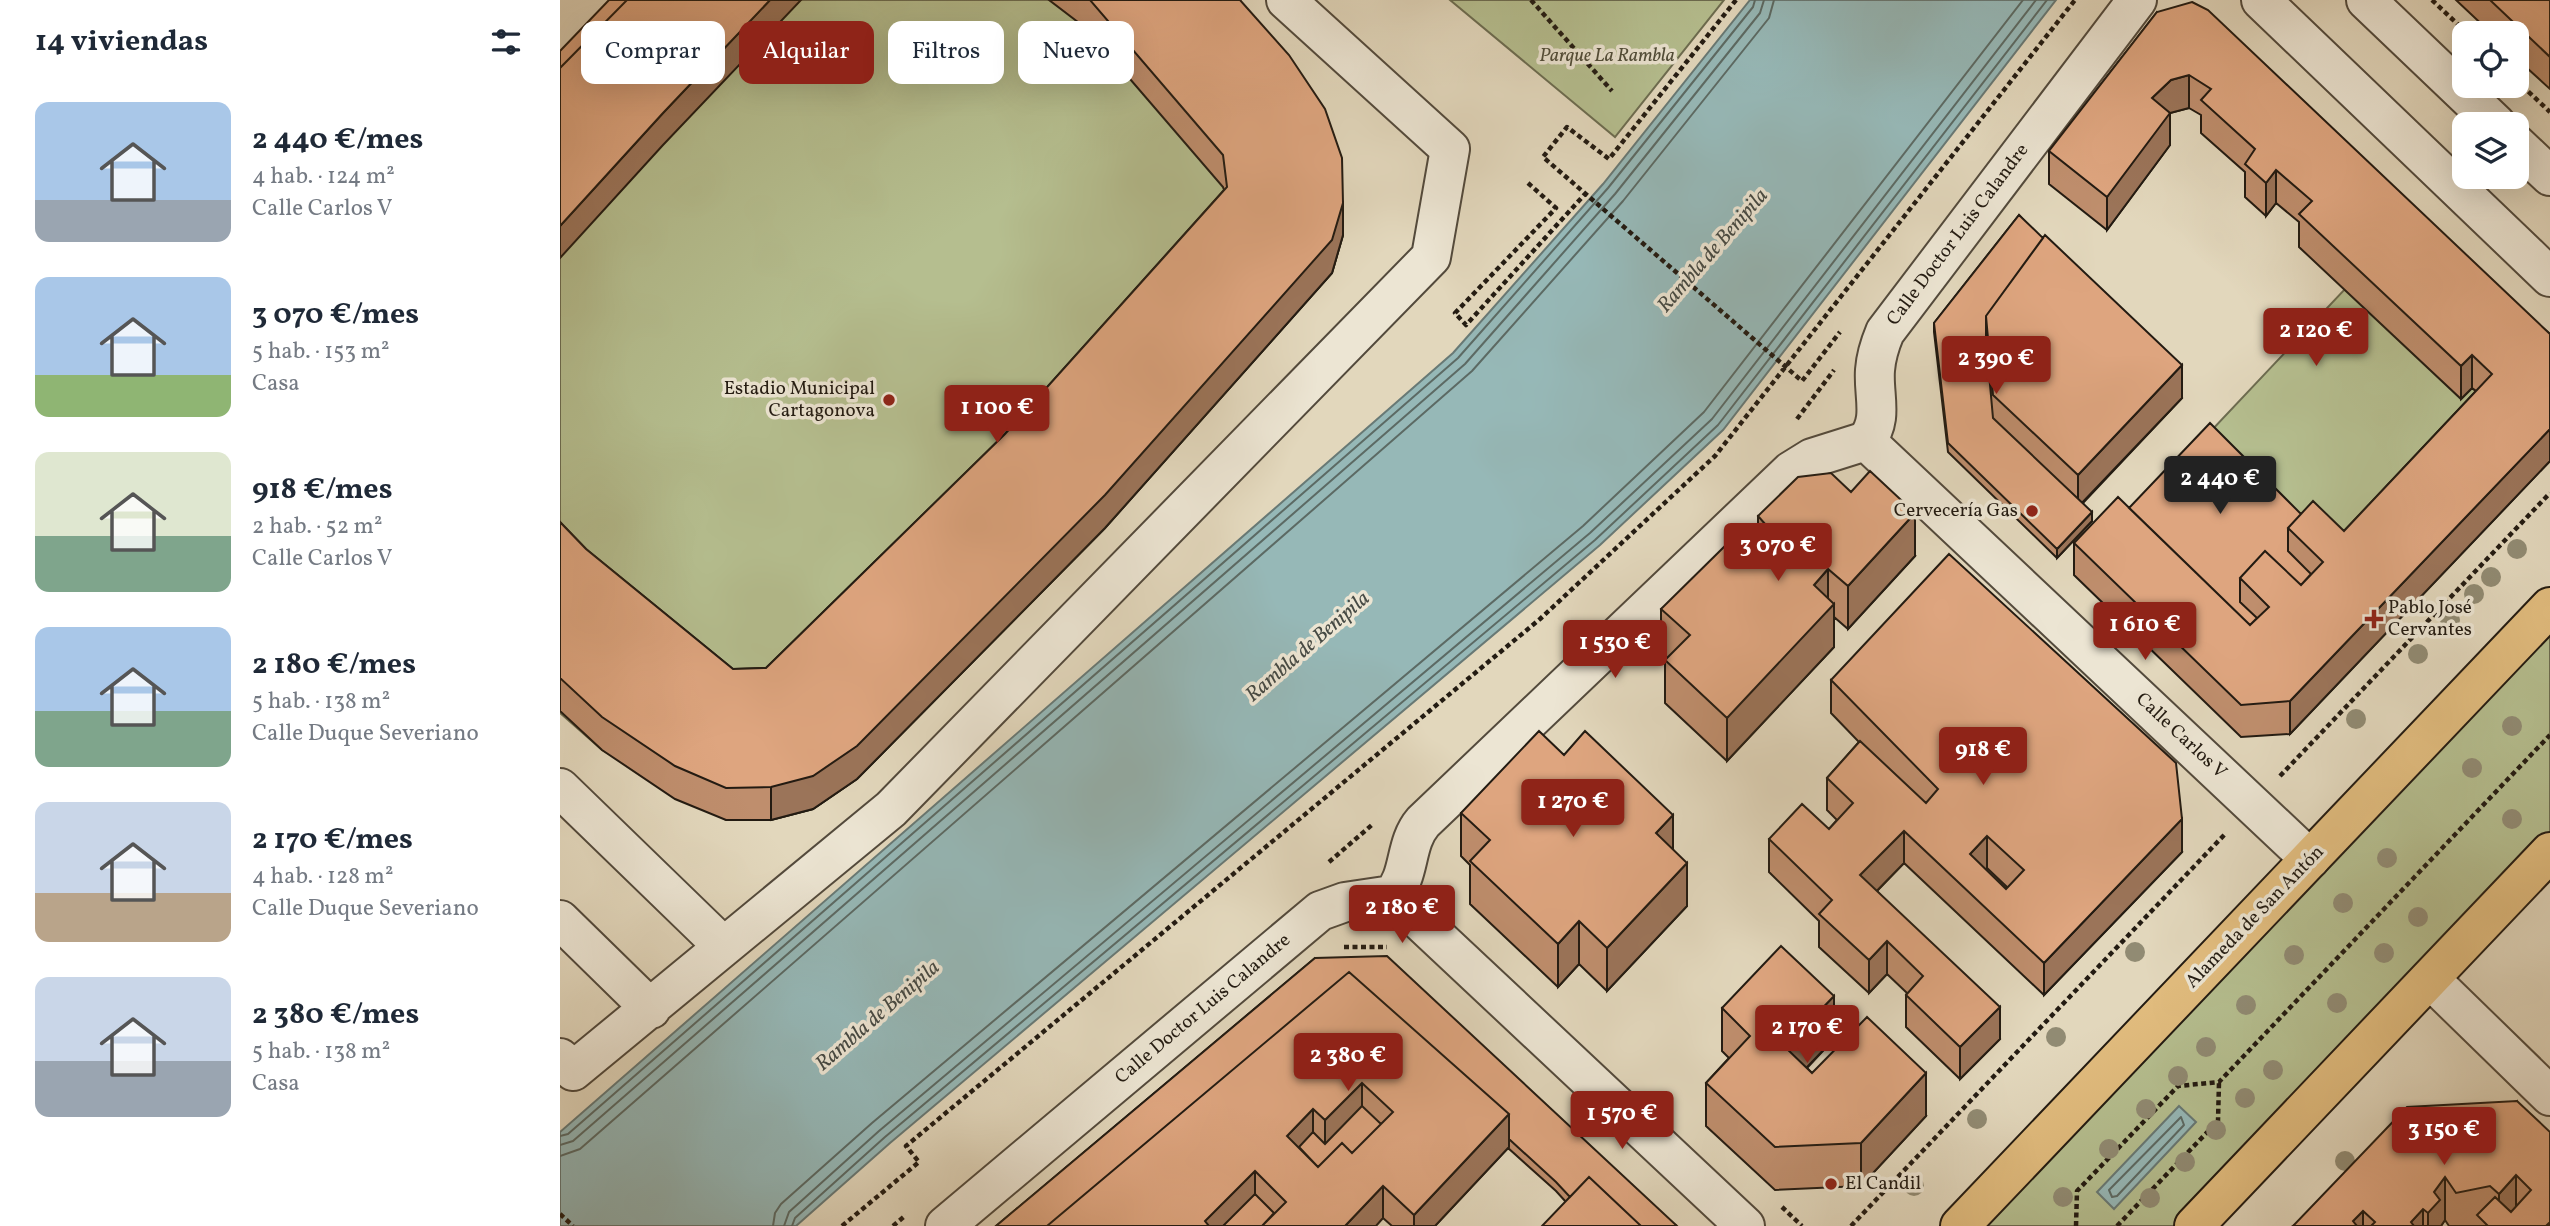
<!DOCTYPE html>
<html lang="es">
<head>
<meta charset="utf-8">
<style>
	:root { --surface:#fff; --page:#f2f2f3; --text:#1f2937; --muted:#747a83; --accent:#8f2418 }
	body { margin:0; font-family:Vollkorn,serif; background:var(--page); color:var(--text); height:100vh; display:flex; flex-direction:column; font-size:26px; white-space:nowrap }
	* { box-sizing:border-box; margin:0 }
	p { font-size:23px; color:var(--muted) }
	.icon { flex:none; width:38px; height:38px; fill:none; stroke:currentColor; stroke-width:2; stroke-linecap:round; stroke-linejoin:round }
	.map { position:relative; flex:1; overflow:hidden }
	.panel { display:flex; flex-direction:column; background:var(--surface); width:560px }
	.panel>* { flex:none }
	.guide { position:absolute; left:21px; top:21px; width:665px; height:63px; display:flex; gap:14px }
	.controls { position:absolute; left:1892px; top:21px; display:grid; gap:14px }
	.controls a { display:grid; place-items:center; width:77px; height:77px; border-radius:14px; background:var(--surface); box-shadow:0 7px 28px #0002; font-size:35px }
	.price { position:absolute; translate:-50% -60px; padding:0 16px; border-radius:7px; background:var(--accent); color:#fff; font-size:23px; line-height:46px; filter:drop-shadow(0 2px 4px #0008) }
	.price::after { content:''; position:absolute; left:50%; top:42px; width:21px; height:16px; margin-left:-10px; background:inherit; clip-path:polygon(0 0,100% 0,50% 100%) }
	.price.current { background:#222; color:#fff }
	ul { padding:0; list-style:none }
	li { display:flex; align-items:center; gap:21px; height:175px; padding:0 35px }
	li span { display:grid; place-items:center; flex:none; width:196px; height:140px; border-radius:14px; color:#555 }
	li>.icon { margin-inline-start:auto }
	span .icon { width:84px; height:84px; fill:#fffc; stroke-width:1 }
	li b { font-size:30px }
	h2 { display:flex; justify-content:space-between; align-items:center; height:84px; padding:0 35px; font-size:30px }
	.pill { padding:0 24px; border-radius:14px; background:var(--surface); box-shadow:0 7px 28px #0002; font-size:24px; line-height:63px }
	.pill.current { background:var(--accent); color:#fff }
	main { display:flex; flex:1; min-height:0 }
	.map>svg:first-child { display:block }
</style>
</head>
<body>
<main>
<section class="panel">
<h2>14 viviendas<svg class="icon" aria-label="filters" viewBox="0 0 24 24"><path d="M4 7h16M4 17h16"/><circle cx="9" cy="7" r="2"/><circle cx="15" cy="17" r="2"/></svg></h2>
<ul>
<li><span style="background:linear-gradient(#a9c7e8 70%,#9aa5b1 0)"><svg class="icon" aria-label="home" viewBox="0 0 24 24"><path d="M3 11l9-7 9 7M6 9v11h12V9"/></svg></span><div><b>2 440 €/mes</b><p>4 hab. · 124 m²</p><p>Calle Carlos V</p></div></li>
<li><span style="background:linear-gradient(#a9c7e8 70%,#8fb573 0)"><svg class="icon" aria-label="home" viewBox="0 0 24 24"><path d="M3 11l9-7 9 7M6 9v11h12V9"/></svg></span><div><b>3 070 €/mes</b><p>5 hab. · 153 m²</p><p>Casa</p></div></li>
<li><span style="background:linear-gradient(#dfe7d0 60%,#7fa58c 0)"><svg class="icon" aria-label="home" viewBox="0 0 24 24"><path d="M3 11l9-7 9 7M6 9v11h12V9"/></svg></span><div><b>918 €/mes</b><p>2 hab. · 52 m²</p><p>Calle Carlos V</p></div></li>
<li><span style="background:linear-gradient(#a9c7e8 60%,#7fa58c 0)"><svg class="icon" aria-label="home" viewBox="0 0 24 24"><path d="M3 11l9-7 9 7M6 9v11h12V9"/></svg></span><div><b>2 180 €/mes</b><p>5 hab. · 138 m²</p><p>Calle Duque Severiano</p></div></li>
<li><span style="background:linear-gradient(#c9d6e8 65%,#b9a48a 0)"><svg class="icon" aria-label="home" viewBox="0 0 24 24"><path d="M3 11l9-7 9 7M6 9v11h12V9"/></svg></span><div><b>2 170 €/mes</b><p>4 hab. · 128 m²</p><p>Calle Duque Severiano</p></div></li>
<li><span style="background:linear-gradient(#c9d6e8 60%,#9aa5b1 0)"><svg class="icon" aria-label="home" viewBox="0 0 24 24"><path d="M3 11l9-7 9 7M6 9v11h12V9"/></svg></span><div><b>2 380 €/mes</b><p>5 hab. · 138 m²</p><p>Casa</p></div></li>
</ul>
</section>
<div class="map">
<svg width="1990" height="1226" viewBox="0 0 1990 1226">
	<rect width="100%" height="100%" fill="#e2d7bc"/>
	<filter id="stains"><feTurbulence type="fractalNoise" baseFrequency=".00286" numOctaves="4"/><feColorMatrix values="0 0 0 0 .2 0 0 0 0 .09 0 0 0 0 .02 0 0 0 .5 -.17"/></filter>
	<radialGradient id="worn" r=".72"><stop offset=".6" stop-color="#630" stop-opacity="0"/><stop offset="1" stop-color="#630" stop-opacity=".3"/></radialGradient>
	<path fill="#b5be8f" stroke="#6c6c50" stroke-width="2" d="M 99,0 L 651,0 L 783,235 L 772,273 L 545,528 L 297,779 L 253,809 L 211,820 L 166,820 L 42,750 L 0,713 L 0,101 Z
		M 890,0 L 1164,0 L 1055,137 Z
		M 1785,289 L 1912,388 L 1932,407 L 1784,564 L 1650,432 Z
		M 1990,607 L 1990,852 L 1634,1226 L 1400,1226 Z"/>
	<path fill="#96b8b7" stroke="#687975" stroke-width="2" d="M 1190,0 L 1496,0 L 1163,430 L 1040,545 L 330,1143 L 236,1226 L 0,1226 L 0,1132 L 893,353 L 1043,184 Z
		M 1619,1106 L 1636,1122 L 1554,1209 L 1537,1192 Z"/>
	<g fill="none" stroke-linecap="round" stroke-linejoin="round">
		<path stroke="#5c6a64" stroke-width="2" d="M 1621,1117 L 1624,1125 L 1557,1196 L 1552,1197 L 1549,1190 Z
			M 0,1136 L 8,1134 L 898,358 L 1048,188 L 1193,7 L 1195,0
			M 0,1145 L 13,1141 L 905,364 L 1055,194 L 1200,13 L 1204,0
			M 0,1156 L 20,1149 L 912,371 L 1063,201 L 1209,18 L 1214,0
			M 213,1226 L 215,1213 L 221,1204 L 312,1123 L 1023,526 L 1144,412 L 1463,0
			M 224,1226 L 229,1212 L 319,1131 L 1030,533 L 1152,419 L 1476,0
			M 232,1226 L 235,1218 L 325,1137 L 1035,540 L 1158,425 L 1487,0"/>
		<g stroke="#534a3c" stroke-width="42">
			<path id="minor" d="M 1701,0 L 1990,277
				M 1806,0 L 1936,124
				M 1956,144 L 1990,176
				M 1306,441 L 1750,859
				M 0,788 L 163,946
				M 832,895 L 1185,1226
				M 0,920 L 91,1009
				M 1870,979 L 1990,1096
				M 0,1058 L 13,1071 L 331,809 L 871,257 L 890,149 L 726,0
				M 385,1226 L 760,911 L 785,902 L 832,895 C 851,875 844,844 863,822 L 1231,471 L 1252,458 L 1306,441 C 1324,419 1313,396 1315,370 C 1316,356 1320,344 1325,332 L 1577,0"/>
		</g>
		<g stroke="#231b12" stroke-width="42">
			<path id="major" d="M 1400,1226 L 1990,607
				M 1634,1226 L 1990,852"/>
		</g>
		<path stroke="#231b12" stroke-width="4.5" stroke-dasharray="5 3.5" stroke-linecap="butt" d="M 971,0 L 1052,91
			M 1176,0 L 1049,159 L 1007,127 L 983,157 L 1242,381 L 1280,332
			M 1872,0 L 1907,33
			M 1956,80 L 1990,112
			M 968,183 L 996,208 L 895,313 L 906,325 L 1025,194
			M 1237,419 L 1274,370
			M 1720,776 L 1990,493
			M 769,862 L 813,824
			M 784,947 L 827,947
			M 1222,1207 L 1242,1226
			M 0,1214 L 13,1226
			M 282,1226 L 359,1162 L 346,1146 L 980,619 L 1155,456 L 1515,0
			M 333,1226 L 346,1215
			M 1291,1226 L 1666,833
			M 1516,1226 L 1517,1191 L 1618,1086 L 1659,1082 L 1990,735
			M 1557,1226 L 1658,1121 L 1659,1082"/>
		<use href="#minor" stroke="#ece5d3" stroke-width="38"/>
		<use href="#major" stroke="#e1bc7e" stroke-width="38"/>
	</g>
	<g fill="#918b73">
		<circle cx="1957" cy="549" r="10"/>
		<circle cx="1931" cy="577" r="10"/>
		<circle cx="1914" cy="594" r="10"/>
		<circle cx="1890" cy="620" r="10"/>
		<circle cx="1858" cy="654" r="10"/>
		<circle cx="1796" cy="719" r="10"/>
		<circle cx="1952" cy="726" r="10"/>
		<circle cx="1912" cy="768" r="10"/>
		<circle cx="1952" cy="819" r="10"/>
		<circle cx="1827" cy="858" r="10"/>
		<circle cx="1783" cy="903" r="10"/>
		<circle cx="1858" cy="917" r="10"/>
		<circle cx="1575" cy="952" r="10"/>
		<circle cx="1824" cy="953" r="10"/>
		<circle cx="1734" cy="955" r="10"/>
		<circle cx="1777" cy="1003" r="10"/>
		<circle cx="1686" cy="1005" r="10"/>
		<circle cx="1496" cy="1037" r="10"/>
		<circle cx="1646" cy="1047" r="10"/>
		<circle cx="1713" cy="1070" r="10"/>
		<circle cx="1618" cy="1076" r="10"/>
		<circle cx="1685" cy="1098" r="10"/>
		<circle cx="1586" cy="1109" r="10"/>
		<circle cx="1417" cy="1119" r="10"/>
		<circle cx="1656" cy="1130" r="10"/>
		<circle cx="1549" cy="1149" r="10"/>
		<circle cx="1785" cy="1161" r="10"/>
		<circle cx="1625" cy="1162" r="10"/>
		<circle cx="1354" cy="1186" r="10"/>
		<circle cx="1503" cy="1197" r="10"/>
		<circle cx="1590" cy="1198" r="10"/>
	</g>
	<path fill="#bf8e6d" stroke="#231b12" stroke-width="2" fill-rule="evenodd" d="M 489,0 L 680,0 L 783,235 L 772,273 L 545,528 L 297,779 L 253,809 L 211,820 L 166,820 L 115,799 L 42,750 L 0,711 L 0,522 L 26,549 L 173,669 L 206,668 L 445,434 L 664,190 L 663,187 L 527,29 Z
		M 1896,0 L 1990,0 L 1990,89 L 1956,58 L 1956,33 L 1931,33 Z
		M 1597,12 L 1990,334 L 1990,461 L 1730,734 L 1681,737 L 1514,575 L 1514,543 L 1569,508 L 1741,514 L 1784,531 L 1916,391 L 1912,388 L 1901,399 L 1739,247 L 1739,222 L 1716,203 L 1706,216 L 1685,197 L 1685,172 L 1641,133 L 1641,115 L 1629,108 L 1610,113 L 1610,145 L 1547,230 L 1489,184 L 1489,151 Z
		M 1459,215 L 1622,398 L 1523,503 L 1532,521 L 1497,558 L 1388,452 L 1374,332 L 1374,323 Z
		M 1198,516 L 1355,556 L 1288,629 L 1274,617 L 1274,647 L 1167,761 L 1105,703 L 1105,660 L 1107,658 L 1101,652 L 1101,609 L 1186,560 L 1198,548 Z
		M 1271,680 L 1622,852 L 1484,995 L 1344,863 L 1317,891 L 1440,1039 L 1400,1079 L 1346,1027 L 1346,995 L 1347,993 L 1327,974 L 1309,993 L 1259,947 L 1259,921 L 1209,872 L 1209,839 L 1269,829 L 1277,820 L 1267,810 L 1267,778 L 1299,742 L 1271,713 ZM 1427,868 L 1447,887 L 1446,889 L 1426,870 Z
		M 1004,755 L 1113,849 L 1127,906 L 1047,991 L 1019,964 L 998,987 L 910,904 L 910,865 L 901,856 L 901,813 Z
		M 755,958 L 1117,1226 L 1006,1202 L 996,1191 L 948,1148 L 875,1226 L 832,1226 L 823,1218 L 436,1226 Z
		M 1162,1008 L 1274,1039 L 1247,1068 L 1252,1073 L 1366,1116 L 1301,1186 L 1215,1190 L 1146,1126 L 1146,1083 L 1169,1058 L 1162,1051 Z
		M 1957,1101 L 1990,1226 L 1889,1226 L 1885,1220 L 1881,1226 L 1733,1226 Z"/>
	<path fill="#9b7459" stroke="#231b12" stroke-width="2" d="M 210,0 L 241,0 L 103,145 L 0,258 L 0,226 L 103,113 Z
		M 1629,75 L 1629,108 L 1610,113 L 1610,145 L 1547,230 L 1547,197 L 1592,98 L 1611,80 Z
		M 1716,170 L 1716,203 L 1706,216 L 1706,183 Z
		M 783,203 L 783,235 L 772,273 L 545,528 L 297,779 L 253,809 L 211,820 L 211,787 Z
		M 1912,355 L 1912,388 L 1901,399 L 1901,366 Z
		M 1622,365 L 1622,398 L 1518,507 L 1518,475 Z
		M 1990,429 L 1990,461 L 1730,734 L 1730,701 Z
		M 1532,512 L 1532,521 L 1497,558 L 1497,549 Z
		M 1355,513 L 1355,556 L 1288,629 L 1288,586 Z
		M 1268,569 L 1268,610 L 1274,604 L 1274,647 L 1167,761 L 1167,718 L 1254,585 Z
		M 1113,815 L 1113,858 L 1096,833 Z
		M 1622,819 L 1622,852 L 1484,995 L 1484,963 Z
		M 1344,831 L 1344,863 L 1300,908 L 1300,875 Z
		M 1427,836 L 1427,868 L 1410,887 L 1410,854 Z
		M 1127,863 L 1127,906 L 1047,991 L 1047,948 Z
		M 1019,921 L 1019,964 L 998,987 L 998,944 Z
		M 1327,941 L 1327,974 L 1309,993 L 1309,960 Z
		M 1274,996 L 1274,1039 L 1225,1090 L 1225,1047 Z
		M 1440,1007 L 1440,1039 L 1400,1079 L 1400,1047 Z
		M 1366,1073 L 1366,1116 L 1301,1186 L 1301,1143 Z
		M 802,1083 L 802,1115 L 765,1153 L 765,1120 Z
		M 753,1109 L 753,1142 L 732,1164 L 727,1136 Z
		M 949,1114 L 949,1147 L 875,1226 L 854,1226 L 854,1215 Z
		M 695,1171 L 695,1203 L 672,1226 L 645,1226 L 645,1221 Z
		M 1956,1175 L 1956,1218 L 1939,1226 L 1939,1194 Z
		M 1885,1177 L 1885,1220 L 1881,1226 L 1868,1226 L 1868,1213 L 1874,1192 Z
		M 823,1186 L 823,1218 L 816,1226 L 785,1226 Z
		M 1863,1209 L 1863,1226 L 1851,1226 L 1851,1222 Z
		M 1803,1211 L 1803,1226 L 1793,1226 L 1793,1221 Z"/>
	<path fill="#dea57f" stroke="#231b12" stroke-width="2" fill-rule="evenodd" d="M 49,0 L 67,0 L 0,68 L 0,51 Z
		M 67,0 L 210,0 L 103,113 L 0,226 L 0,68 Z
		M 530,0 L 680,0 L 729,55 L 765,109 L 782,158 L 783,203 L 772,240 L 545,495 L 297,746 L 253,776 L 211,787 L 166,788 L 115,766 L 42,717 L 0,678 L 0,522 L 26,549 L 173,669 L 206,668 L 445,434 L 667,187 L 663,155 Z
		M 1930,0 L 1990,0 L 1990,57 Z
		M 1632,2 L 1648,10 L 1990,334 L 1990,429 L 1730,701 L 1681,705 L 1514,543 L 1558,497 L 1690,625 L 1709,607 L 1680,578 L 1705,551 L 1741,585 L 1763,562 L 1728,528 L 1753,501 L 1784,531 L 1932,374 L 1912,355 L 1901,366 L 1739,214 L 1752,201 L 1716,170 L 1706,183 L 1685,164 L 1695,149 L 1641,100 L 1651,89 L 1629,75 L 1611,80 L 1592,98 L 1610,113 L 1547,197 L 1489,151 L 1597,12 Z
		M 1459,215 L 1483,238 L 1426,316 L 1426,340 L 1433,418 L 1532,512 L 1497,549 L 1388,443 L 1374,323 Z
		M 1485,235 L 1622,365 L 1518,475 L 1433,395 L 1426,316 Z
		M 1650,423 L 1741,514 L 1728,528 L 1728,551 L 1751,574 L 1741,585 L 1705,551 L 1680,578 L 1680,602 L 1697,618 L 1690,625 L 1569,508 Z
		M 1310,471 L 1355,513 L 1288,586 L 1268,569 L 1254,585 L 1274,604 L 1167,718 L 1105,660 L 1130,635 L 1101,609 L 1169,542 L 1186,560 L 1213,533 L 1198,516 L 1238,477 L 1271,473 L 1291,492 Z
		M 1389,554 L 1616,763 L 1622,819 L 1484,963 L 1344,831 L 1300,875 L 1440,1007 L 1400,1047 L 1346,995 L 1363,976 L 1327,941 L 1309,960 L 1259,914 L 1272,900 L 1209,839 L 1242,804 L 1269,829 L 1293,803 L 1267,778 L 1300,741 L 1366,803 L 1378,789 L 1271,680 ZM 1427,836 L 1464,870 L 1446,889 L 1410,854 Z
		M 979,731 L 1004,755 L 1025,731 L 1113,815 L 1096,833 L 1127,863 L 1047,948 L 1019,921 L 998,944 L 910,861 L 930,840 L 901,813 Z
		M 1221,946 L 1274,996 L 1225,1047 L 1252,1073 L 1307,1017 L 1366,1073 L 1301,1143 L 1215,1147 L 1146,1083 L 1190,1036 L 1162,1008 Z
		M 827,956 L 1117,1226 L 1081,1226 L 1029,1177 L 1010,1197 L 996,1182 L 949,1139 L 949,1114 L 789,972 L 487,1226 L 436,1226 L 755,958 Z
		M 789,972 L 949,1114 L 854,1215 L 823,1186 L 785,1226 L 702,1226 L 726,1202 L 695,1171 L 645,1221 L 649,1226 L 487,1226 ZM 802,1083 L 833,1112 L 792,1153 L 782,1143 L 758,1167 L 727,1136 L 753,1109 L 765,1120 Z
		M 1957,1101 L 1990,1132 L 1990,1222 L 1986,1226 L 1928,1226 L 1917,1215 L 1935,1197 L 1951,1212 L 1971,1190 L 1956,1175 L 1939,1194 L 1930,1186 L 1896,1193 L 1885,1177 L 1874,1192 L 1880,1200 L 1868,1213 L 1863,1209 L 1851,1222 L 1854,1226 L 1811,1226 L 1815,1222 L 1803,1211 L 1793,1221 L 1797,1226 L 1733,1226 L 1847,1107 Z
		M 802,1106 L 821,1124 L 792,1153 L 782,1143 L 758,1167 L 739,1147 L 753,1132 L 765,1144 Z
		M 1029,1177 L 1081,1226 L 982,1226 Z
		M 695,1194 L 714,1213 L 702,1226 L 663,1226 Z"/>
	<g fill="#8f2418" stroke="#ece5d3" stroke-width="2.5">
		<circle cx="329" cy="400" r="7"/>
		<circle cx="1472" cy="511" r="7"/>
		<path d="M1810.5 608.5h7v7h7v7h-7v7h-7v-7h-7v-7h7z"/>
		<circle cx="1271" cy="1184" r="7"/>
	</g>
	<g text-anchor="middle" dominant-baseline="central" stroke-width="7" stroke-linejoin="round" paint-order="stroke">
		<g font-size="19" font-style="italic" fill="#4f4c38" stroke="#ece5d3">
			<text x="1047" y="56">Parque La Rambla</text>
		</g>
		<g font-size="19" fill="#231b12" stroke="#ece5d3">
			<text transform="translate(1398 235) rotate(-53)">Calle Doctor Luis Calandre</text>
			<text transform="translate(1621 736) rotate(43)">Calle Carlos V</text>
			<text transform="translate(1695 917) rotate(-46)">Alameda de San Antón</text>
			<text transform="translate(643 1009) rotate(-40)">Calle Doctor Luis Calandre</text>
		</g>
		<g font-size="19" fill="#231b12" stroke="#ece5d3" text-anchor="end">
			<text x="315" y="389">Estadio Municipal<tspan x="315" dy="22">Cartagonova</tspan></text>
			<text x="1458" y="511">Cervecería Gas</text>
			<text x="1828" y="608" text-anchor="start">Pablo José<tspan x="1828" dy="22">Cervantes</tspan></text>
			<text x="1285" y="1184" text-anchor="start">El Candil</text>
		</g>
		<g font-size="21" font-style="italic" fill="#464a44" stroke="#ece5d3">
			<text transform="translate(1153 251) rotate(-49)">Rambla de Benipila</text>
			<text transform="translate(748 647) rotate(-41)">Rambla de Benipila</text>
			<text transform="translate(318 1016) rotate(-41)">Rambla de Benipila</text>
		</g>
	</g>
	<rect width="100%" height="100%" filter="url(#stains)"/>
	<rect width="100%" height="100%" fill="url(#worn)"/>
</svg>
<div class="controls">
<a><svg class="icon" aria-label="locate" viewBox="0 0 24 24"><circle cx="12" cy="12" r="6"/><path d="M12 2v4M12 18v4M2 12h4M18 12h4"/></svg></a>
<a><svg class="icon" aria-label="layers" viewBox="0 0 24 24"><path d="M12 4l9 5-9 5-9-5zM3 14l9 5 9-5"/></svg></a>
</div>
<b class="price" style="left:1756px;top:368px">2 120 €</b>
<b class="price" style="left:1436px;top:396px">2 390 €</b>
<b class="price" style="left:437px;top:445px">1 100 €</b>
<b class="price current" style="left:1660px;top:516px">2 440 €</b>
<b class="price" style="left:1218px;top:583px">3 070 €</b>
<b class="price" style="left:1585px;top:662px">1 610 €</b>
<b class="price" style="left:1055px;top:680px">1 530 €</b>
<b class="price" style="left:1423px;top:787px">918 €</b>
<b class="price" style="left:1013px;top:839px">1 270 €</b>
<b class="price" style="left:842px;top:945px">2 180 €</b>
<b class="price" style="left:1247px;top:1065px">2 170 €</b>
<b class="price" style="left:788px;top:1093px">2 380 €</b>
<b class="price" style="left:1062px;top:1151px">1 570 €</b>
<b class="price" style="left:1884px;top:1167px">3 150 €</b>
<div class="guide">
<a class="pill">Comprar</a>
<a class="pill current">Alquilar</a>
<a class="pill">Filtros</a>
<a class="pill">Nuevo</a>
</div>
</div>
</main>
</body>
</html>
